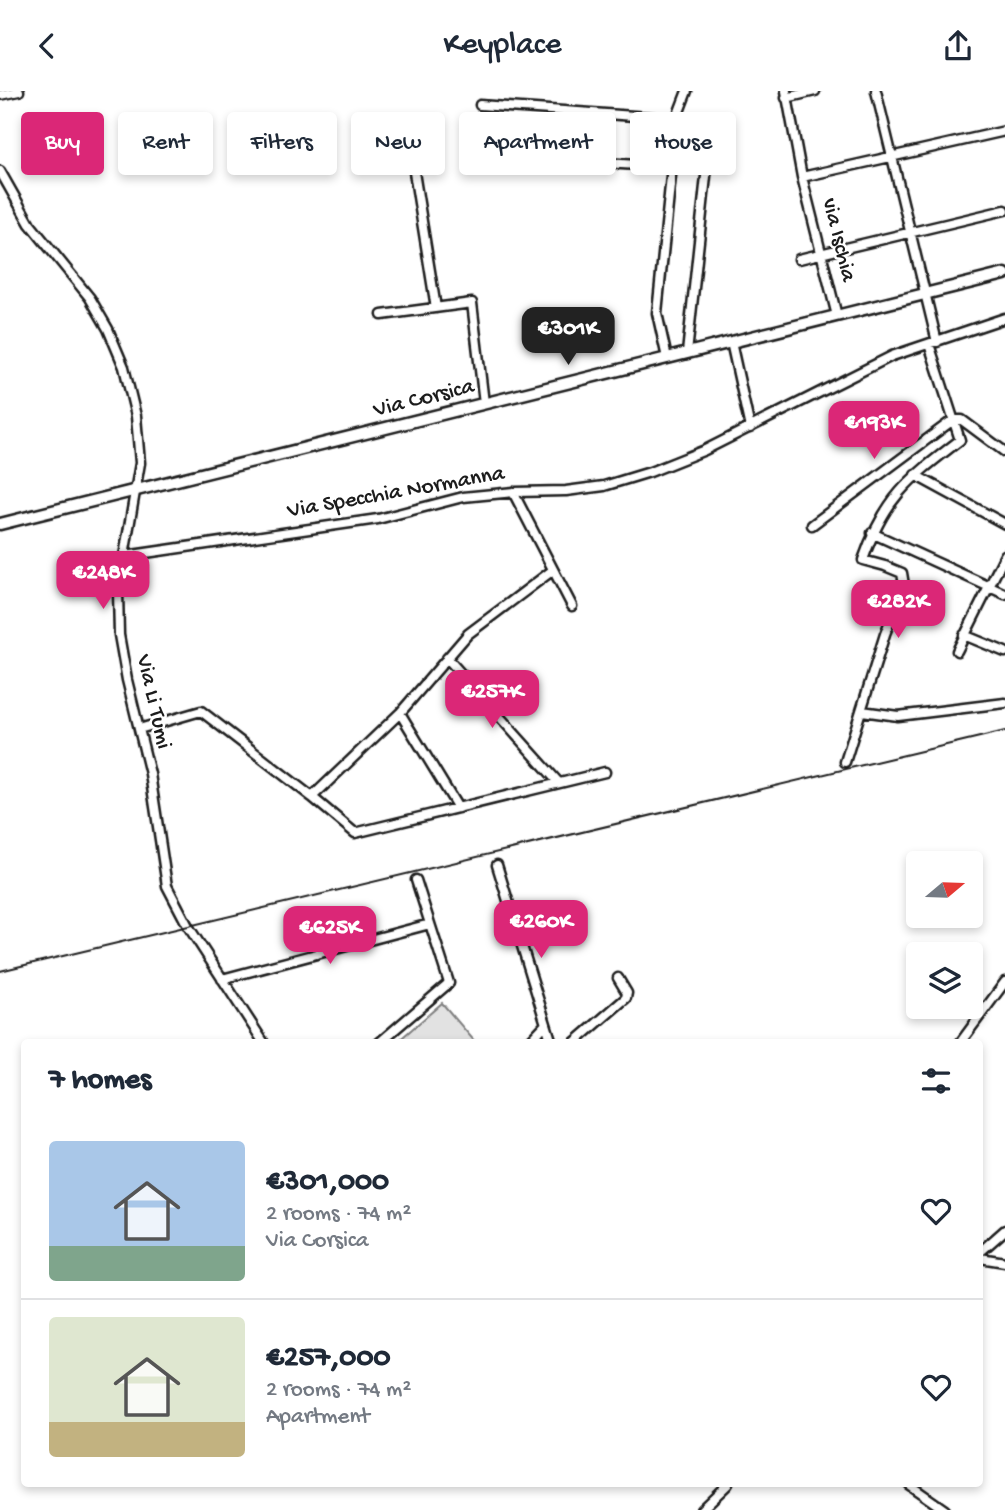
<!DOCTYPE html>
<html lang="en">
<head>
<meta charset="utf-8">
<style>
	:root { --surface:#fff; --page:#f6f6f7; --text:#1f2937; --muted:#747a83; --line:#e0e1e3; --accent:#db2777 }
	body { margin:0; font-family:"Gochi Hand",sans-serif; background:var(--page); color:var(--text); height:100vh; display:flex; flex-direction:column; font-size:26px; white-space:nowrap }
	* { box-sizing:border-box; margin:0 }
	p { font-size:23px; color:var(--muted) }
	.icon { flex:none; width:38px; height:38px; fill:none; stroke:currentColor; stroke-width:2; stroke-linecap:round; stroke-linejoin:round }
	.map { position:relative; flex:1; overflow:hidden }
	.side { position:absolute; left:21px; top:948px; width:962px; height:448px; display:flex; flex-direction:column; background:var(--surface); border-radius:7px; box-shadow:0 4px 10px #0003 }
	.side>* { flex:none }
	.hud { position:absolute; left:21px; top:21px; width:964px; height:63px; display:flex; gap:14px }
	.needle { width:46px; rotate:71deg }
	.fabs { position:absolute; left:906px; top:760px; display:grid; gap:14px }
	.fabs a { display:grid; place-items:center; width:77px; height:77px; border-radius:7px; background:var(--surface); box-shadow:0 4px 10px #0003; font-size:35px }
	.price { position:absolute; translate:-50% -60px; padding:0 16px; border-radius:14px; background:var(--accent); color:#fff; font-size:23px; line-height:46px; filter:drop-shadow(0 2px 4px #0008) }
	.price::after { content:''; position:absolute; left:50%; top:42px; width:21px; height:16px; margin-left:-10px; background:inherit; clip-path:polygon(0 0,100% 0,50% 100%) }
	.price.on { background:#222; color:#fff }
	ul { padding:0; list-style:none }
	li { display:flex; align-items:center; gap:21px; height:175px; padding:0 28px }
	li+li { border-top:2px solid var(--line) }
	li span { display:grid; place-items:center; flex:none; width:196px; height:140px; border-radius:7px; color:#555 }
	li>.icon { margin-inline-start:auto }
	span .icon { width:84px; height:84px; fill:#fffc; stroke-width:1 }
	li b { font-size:30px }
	h2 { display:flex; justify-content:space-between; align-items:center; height:84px; padding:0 28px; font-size:30px }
	.tag { padding:0 24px; border-radius:7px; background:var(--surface); box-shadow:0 4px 10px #0003; font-size:24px; line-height:63px }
	.tag.on { background:var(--accent); color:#fff }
	header { display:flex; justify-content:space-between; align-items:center; height:91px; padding:0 28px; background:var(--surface); font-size:32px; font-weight:600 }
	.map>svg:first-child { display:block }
</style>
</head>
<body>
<header><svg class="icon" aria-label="back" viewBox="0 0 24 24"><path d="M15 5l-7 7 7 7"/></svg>Keyplace<svg class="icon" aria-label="share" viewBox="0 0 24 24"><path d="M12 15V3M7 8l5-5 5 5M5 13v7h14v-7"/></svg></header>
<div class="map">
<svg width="1005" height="1419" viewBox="0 0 1005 1419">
	<rect width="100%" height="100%" fill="#fff"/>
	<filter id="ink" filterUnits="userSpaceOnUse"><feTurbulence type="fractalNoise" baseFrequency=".0143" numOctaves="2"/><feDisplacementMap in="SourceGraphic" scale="14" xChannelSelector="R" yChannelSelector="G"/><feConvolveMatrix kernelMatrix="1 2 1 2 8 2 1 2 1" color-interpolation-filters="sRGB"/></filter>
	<g filter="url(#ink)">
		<path fill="#e2e2e2" stroke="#7f7f7f" stroke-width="2" d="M 442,912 L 476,952 L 396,952 Z"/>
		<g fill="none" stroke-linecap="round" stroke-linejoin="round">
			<g stroke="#1c1c1c" stroke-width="13">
				<path id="minor" d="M 786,0 L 802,86 L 837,225
					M 876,0 L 937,251
					M 0,4 L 19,0
					M 786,7 L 815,0
					M 480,14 L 677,28
					M 408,44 L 436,217
					M 553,69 L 672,76
					M 0,80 L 30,133 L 90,207 L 108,238 L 124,276 L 136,325 L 140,372 L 118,500 L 119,544 L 127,589 L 150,683 L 167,795 L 188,835 L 264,952
					M 802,86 L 1005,40
					M 799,168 L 1005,119
					M 382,224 L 472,212 L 484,312
					M 731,251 L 750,337
					M 687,262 L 710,48
					M 667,267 L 657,222 L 677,26 L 687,0
					M 915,384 L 1005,433
					M 513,401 L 572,515
					M 812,434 L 953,329 L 962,329 L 1005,361
					M 872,442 L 1005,503
					M 125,465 L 378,428 L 463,406 L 514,401 L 566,400 L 604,395 L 650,381 L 705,359 L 892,265 L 1005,227
					M 964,544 L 1005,561
					M 957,560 L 1005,464
					M 447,567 L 559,692
					M 862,620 L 898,625 L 1005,612
					M 400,622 L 458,717
					M 139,638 L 201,620 L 312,706 L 400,622 L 468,543 L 553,479
					M 845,671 L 885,543 L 904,494 L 902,482 L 885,475 L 863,469 C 885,406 908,389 960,349 L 929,253
					M 312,706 L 355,742 L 605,681
					M 497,774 L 546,933 L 528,952
					M 222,888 L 430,833
					M 546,933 L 552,952
					M 379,952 L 449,892 L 416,789
					M 574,952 L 626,907 L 627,902 L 618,887
					M 960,952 L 1005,891
					M 980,1161 L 1005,1139
					M 980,1167 L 1005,1171
					M 908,1393 L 945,1419
					M 701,1419 L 728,1393"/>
			</g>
			<g stroke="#1c1c1c" stroke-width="15">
				<path id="major" d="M 0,433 L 1005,183"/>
			</g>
			<use href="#minor" stroke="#fff" stroke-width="8"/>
			<use href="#major" stroke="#fff" stroke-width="10"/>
			<path stroke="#1c1c1c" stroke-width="2" d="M 0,880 L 1005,640"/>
		</g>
	</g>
	<g text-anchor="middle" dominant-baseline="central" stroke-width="5" stroke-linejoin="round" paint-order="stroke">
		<g font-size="23" fill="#1c1c1c" stroke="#fff">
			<text transform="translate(838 149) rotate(76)">via Ischia</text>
			<text transform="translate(424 308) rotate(-14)">Via Corsica</text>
			<text transform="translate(396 402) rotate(-10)">Via Specchia Normanna</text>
			<text transform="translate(153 611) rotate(77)">Via Li Tumi</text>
		</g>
	</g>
</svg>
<div class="fabs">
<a><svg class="needle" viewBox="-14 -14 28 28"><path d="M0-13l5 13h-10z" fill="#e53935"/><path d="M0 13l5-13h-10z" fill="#747a83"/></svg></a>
<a><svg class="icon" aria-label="layers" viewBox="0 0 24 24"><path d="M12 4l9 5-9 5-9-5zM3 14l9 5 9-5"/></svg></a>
</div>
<b class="price on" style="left:568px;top:276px">€301K</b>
<b class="price" style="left:874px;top:370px">€193K</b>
<b class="price" style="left:103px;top:520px">€248K</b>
<b class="price" style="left:898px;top:549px">€282K</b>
<b class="price" style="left:492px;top:639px">€257K</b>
<b class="price" style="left:541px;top:869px">€260K</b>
<b class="price" style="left:330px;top:875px">€625K</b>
<div class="hud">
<a class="tag on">Buy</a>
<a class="tag">Rent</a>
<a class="tag">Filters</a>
<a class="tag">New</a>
<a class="tag">Apartment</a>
<a class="tag">House</a>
</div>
<section class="side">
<h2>7 homes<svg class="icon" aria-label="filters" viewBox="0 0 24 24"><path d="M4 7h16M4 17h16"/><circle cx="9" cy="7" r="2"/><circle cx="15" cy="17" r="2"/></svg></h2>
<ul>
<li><span style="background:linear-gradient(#a9c7e8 75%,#7fa58c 0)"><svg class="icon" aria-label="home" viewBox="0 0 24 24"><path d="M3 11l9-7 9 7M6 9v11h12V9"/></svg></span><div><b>€301,000</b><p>2 rooms · 74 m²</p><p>Via Corsica</p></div><svg class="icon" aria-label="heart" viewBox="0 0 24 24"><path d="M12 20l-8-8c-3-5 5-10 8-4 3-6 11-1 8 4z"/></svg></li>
<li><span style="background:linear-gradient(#dfe7d0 75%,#c2b280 0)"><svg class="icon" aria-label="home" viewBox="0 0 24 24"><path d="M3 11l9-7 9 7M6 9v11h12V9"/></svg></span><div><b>€257,000</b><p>2 rooms · 74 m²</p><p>Apartment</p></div><svg class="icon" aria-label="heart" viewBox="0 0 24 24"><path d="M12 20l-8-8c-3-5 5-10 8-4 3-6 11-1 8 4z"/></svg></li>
</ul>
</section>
</div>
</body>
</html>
